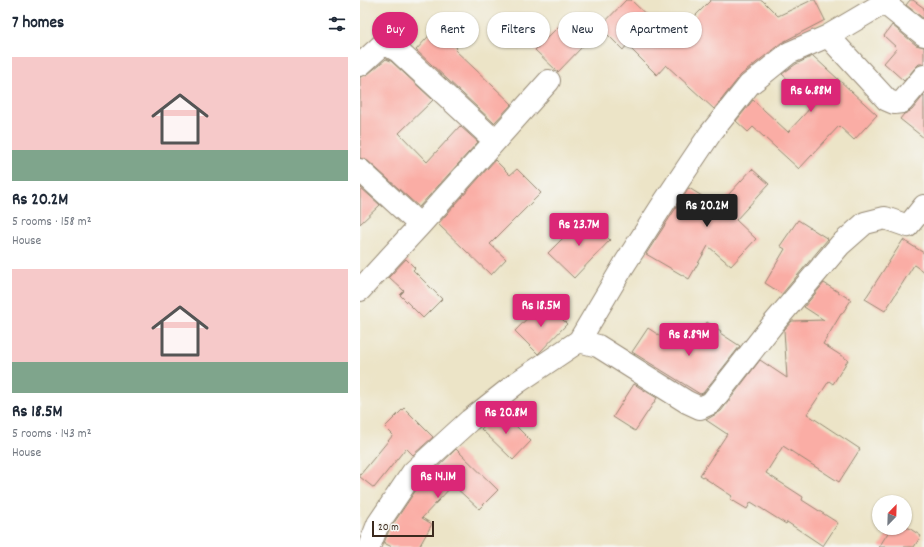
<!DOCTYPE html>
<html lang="en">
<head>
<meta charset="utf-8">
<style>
	:root { --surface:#fff; --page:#f2f2f3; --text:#1f2937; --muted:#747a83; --accent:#db2777 }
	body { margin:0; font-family:Dekko,sans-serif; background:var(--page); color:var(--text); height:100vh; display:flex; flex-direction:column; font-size:15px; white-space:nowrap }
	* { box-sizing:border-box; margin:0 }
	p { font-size:13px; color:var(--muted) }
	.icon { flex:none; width:22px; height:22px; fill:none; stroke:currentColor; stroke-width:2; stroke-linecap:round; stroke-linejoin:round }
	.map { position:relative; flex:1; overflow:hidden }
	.details { display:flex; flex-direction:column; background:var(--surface); width:360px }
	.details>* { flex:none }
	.banner { position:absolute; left:12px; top:12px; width:380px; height:36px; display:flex; gap:8px }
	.needle { width:26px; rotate:23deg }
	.controls { position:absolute; left:512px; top:495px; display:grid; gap:8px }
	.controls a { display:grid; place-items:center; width:40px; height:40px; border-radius:50%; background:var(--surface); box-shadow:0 1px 3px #0004; font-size:20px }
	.scale { position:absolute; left:12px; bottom:10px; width:62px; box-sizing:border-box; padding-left:4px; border:2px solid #3b2a1e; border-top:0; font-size:11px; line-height:14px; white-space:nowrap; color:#3b2a1e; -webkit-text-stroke:3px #f6f6f2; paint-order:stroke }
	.price { position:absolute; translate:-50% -34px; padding:0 9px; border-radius:4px; background:var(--accent); color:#fff; font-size:13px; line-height:26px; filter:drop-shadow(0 1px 2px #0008) }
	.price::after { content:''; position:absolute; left:50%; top:24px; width:12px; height:9px; margin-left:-6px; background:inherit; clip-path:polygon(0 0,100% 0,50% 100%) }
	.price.on { background:#222; color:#fff }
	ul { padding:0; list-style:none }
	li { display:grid; align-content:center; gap:8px; height:212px; padding:0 12px }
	li span { display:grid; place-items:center; height:124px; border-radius:0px; color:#555 }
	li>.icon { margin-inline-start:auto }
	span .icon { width:72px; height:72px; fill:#fffc; stroke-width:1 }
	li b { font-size:17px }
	h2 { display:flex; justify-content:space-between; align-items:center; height:48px; padding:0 12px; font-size:17px }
	.chip { padding:0 14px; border-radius:18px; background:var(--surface); box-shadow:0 1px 3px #0004; font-size:14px; line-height:36px }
	.chip.on { background:var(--accent); color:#fff }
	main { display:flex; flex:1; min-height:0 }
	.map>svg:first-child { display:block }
</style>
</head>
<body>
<main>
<section class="details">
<h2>7 homes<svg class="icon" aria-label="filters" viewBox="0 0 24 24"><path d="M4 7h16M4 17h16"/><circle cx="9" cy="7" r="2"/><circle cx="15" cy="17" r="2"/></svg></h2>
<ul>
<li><span style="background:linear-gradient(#f6c9c9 75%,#7fa58c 0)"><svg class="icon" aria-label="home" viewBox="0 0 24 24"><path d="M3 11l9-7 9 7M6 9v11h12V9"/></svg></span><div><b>Rs 20.2M</b><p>5 rooms · 158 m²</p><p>House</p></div></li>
<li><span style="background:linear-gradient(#f6c9c9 75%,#7fa58c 0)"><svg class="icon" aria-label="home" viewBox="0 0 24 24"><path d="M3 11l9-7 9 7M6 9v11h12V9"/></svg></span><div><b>Rs 18.5M</b><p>5 rooms · 143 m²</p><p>House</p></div></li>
</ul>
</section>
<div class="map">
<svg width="564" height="547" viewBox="0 0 564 547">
	<rect width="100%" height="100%" fill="#f6f6f2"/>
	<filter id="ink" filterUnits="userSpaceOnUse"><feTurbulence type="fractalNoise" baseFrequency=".025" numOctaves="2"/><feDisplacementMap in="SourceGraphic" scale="8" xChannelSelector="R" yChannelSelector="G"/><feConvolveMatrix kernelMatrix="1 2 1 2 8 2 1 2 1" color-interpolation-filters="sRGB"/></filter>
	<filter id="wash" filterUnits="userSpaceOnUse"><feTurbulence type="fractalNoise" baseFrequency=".012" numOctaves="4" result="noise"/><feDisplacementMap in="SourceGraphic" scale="16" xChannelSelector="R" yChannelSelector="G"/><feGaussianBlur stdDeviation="0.9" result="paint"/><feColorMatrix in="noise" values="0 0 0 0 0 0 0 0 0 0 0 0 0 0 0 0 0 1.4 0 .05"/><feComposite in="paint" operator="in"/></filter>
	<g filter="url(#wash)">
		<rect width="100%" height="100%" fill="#ece4c7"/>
		<g id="blocks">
			<path fill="#faada5" d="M 266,0 L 271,0 L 296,24 L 298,22 L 314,37 L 351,0 L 402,0 L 418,16 L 452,0 L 455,0 L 465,20 L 421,43 L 381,75 L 354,109 L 306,65 L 297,75 L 267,45 L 263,50 L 240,27 Z
				M 550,0 L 553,0 L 564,8 L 564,19 L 546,5 Z
				M 200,25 L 223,46 L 198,72 L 175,50 Z
				M 532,25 L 556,45 L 564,47 L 564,64 L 559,64 L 555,68 L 544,81 L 524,63 L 537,48 L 524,36 Z
				M 76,28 L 97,48 L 95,50 L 152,104 L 134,123 L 56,50 Z
				M 453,56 L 517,115 L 494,140 L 479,126 L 439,169 L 393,127 L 388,132 L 376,121 L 393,100 L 428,132 L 453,105 L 449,101 L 450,100 L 422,74 L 436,64 Z
				M 26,59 L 31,61 L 73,100 L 39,133 L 67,162 L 100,126 L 118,142 L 59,207 L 8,161 L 0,158 L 0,77 L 8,74 Z
				M 564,95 L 564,138 L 540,119 L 544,114 L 552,110 Z
				M 135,160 L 150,175 L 157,169 L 181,193 L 130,244 L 146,259 L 131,275 L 78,224 Z
				M 392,169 L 409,184 L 376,220 L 396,239 L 371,266 L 348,246 L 329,279 L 286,254 L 329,188 L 358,206 Z
				M 0,187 L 20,205 L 0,224 Z
				M 225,216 L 250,240 L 214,278 L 188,253 Z
				M 438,220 L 468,239 L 422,294 L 405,283 L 425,249 L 420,246 Z
				M 543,240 L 564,253 L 564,272 L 554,265 L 525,311 L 505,299 Z
				M 46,259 L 55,268 L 53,270 L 82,299 L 63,318 L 40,295 L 44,291 L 29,277 Z
				M 464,283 L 491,300 L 482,314 L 481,314 L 463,344 L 488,360 L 473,384 L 469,381 L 447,414 L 500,449 L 479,482 L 423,446 L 406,473 L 443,497 L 442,500 L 478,523 L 463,546 L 427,522 L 426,524 L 391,502 L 387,509 L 370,499 L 372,496 L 340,475 L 367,434 L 346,420 L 361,411 L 400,360 L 427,378 L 424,330 L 432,321 L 464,320 L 444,307 Z
				M 184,301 L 207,324 L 178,354 L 155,331 Z
				M 347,322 L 361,331 L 360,333 L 380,346 L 343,393 L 340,394 L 272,352 L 288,328 L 314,345 L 316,343 L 328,351 Z
				M 274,384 L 297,398 L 275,431 L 253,417 Z
				M 44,408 L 73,437 L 53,455 L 46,448 L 14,488 L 0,477 L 0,475 L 33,435 L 25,427 Z
				M 141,411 L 171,441 L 153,460 L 121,429 Z
				M 96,449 L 138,490 L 119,509 L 93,485 L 62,518 L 72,524 L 59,547 L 32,547 L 24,543 L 29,530 L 60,484 Z
				M 531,528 L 549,528 L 561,536 L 554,547 L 519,547 Z"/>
		</g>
	</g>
	<g filter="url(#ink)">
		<use href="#blocks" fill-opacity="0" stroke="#948772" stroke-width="1"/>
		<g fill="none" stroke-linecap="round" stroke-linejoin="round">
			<g stroke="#948772" stroke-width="24">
				<path id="minor" d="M 529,0 L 468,36 L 527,100 L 534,103 L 542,102 L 564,76
					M 524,3 L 564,35
					M 0,65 L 21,46 L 29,46 L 38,51 L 135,141
					M 0,170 L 60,225
					M 0,290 L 60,225 L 189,81
					M 219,341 L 264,265 L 305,201 L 350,134 L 389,85 L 429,53 L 468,36
					M 9,547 L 18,524 L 53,472 L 110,420 L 158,382 L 219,341 L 238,346 L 327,402 L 340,408 L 351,403 L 413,324 L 480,245 L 505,223 L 525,218 L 548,226 L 564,206"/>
			</g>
			<use href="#minor" stroke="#fff" stroke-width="22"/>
		</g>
	</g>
</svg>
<div class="controls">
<a><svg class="needle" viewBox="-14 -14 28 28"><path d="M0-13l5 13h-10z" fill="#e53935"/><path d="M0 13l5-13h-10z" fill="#747a83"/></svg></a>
</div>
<div class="scale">20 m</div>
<b class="price" style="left:451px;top:113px">Rs 6.88M</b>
<b class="price on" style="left:347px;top:228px">Rs 20.2M</b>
<b class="price" style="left:219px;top:247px">Rs 23.7M</b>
<b class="price" style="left:181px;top:328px">Rs 18.5M</b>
<b class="price" style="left:329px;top:357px">Rs 8.89M</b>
<b class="price" style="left:146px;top:435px">Rs 20.8M</b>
<b class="price" style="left:78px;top:499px">Rs 14.1M</b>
<div class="banner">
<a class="chip on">Buy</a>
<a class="chip">Rent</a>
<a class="chip">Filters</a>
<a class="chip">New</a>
<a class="chip">Apartment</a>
</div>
</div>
</main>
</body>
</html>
